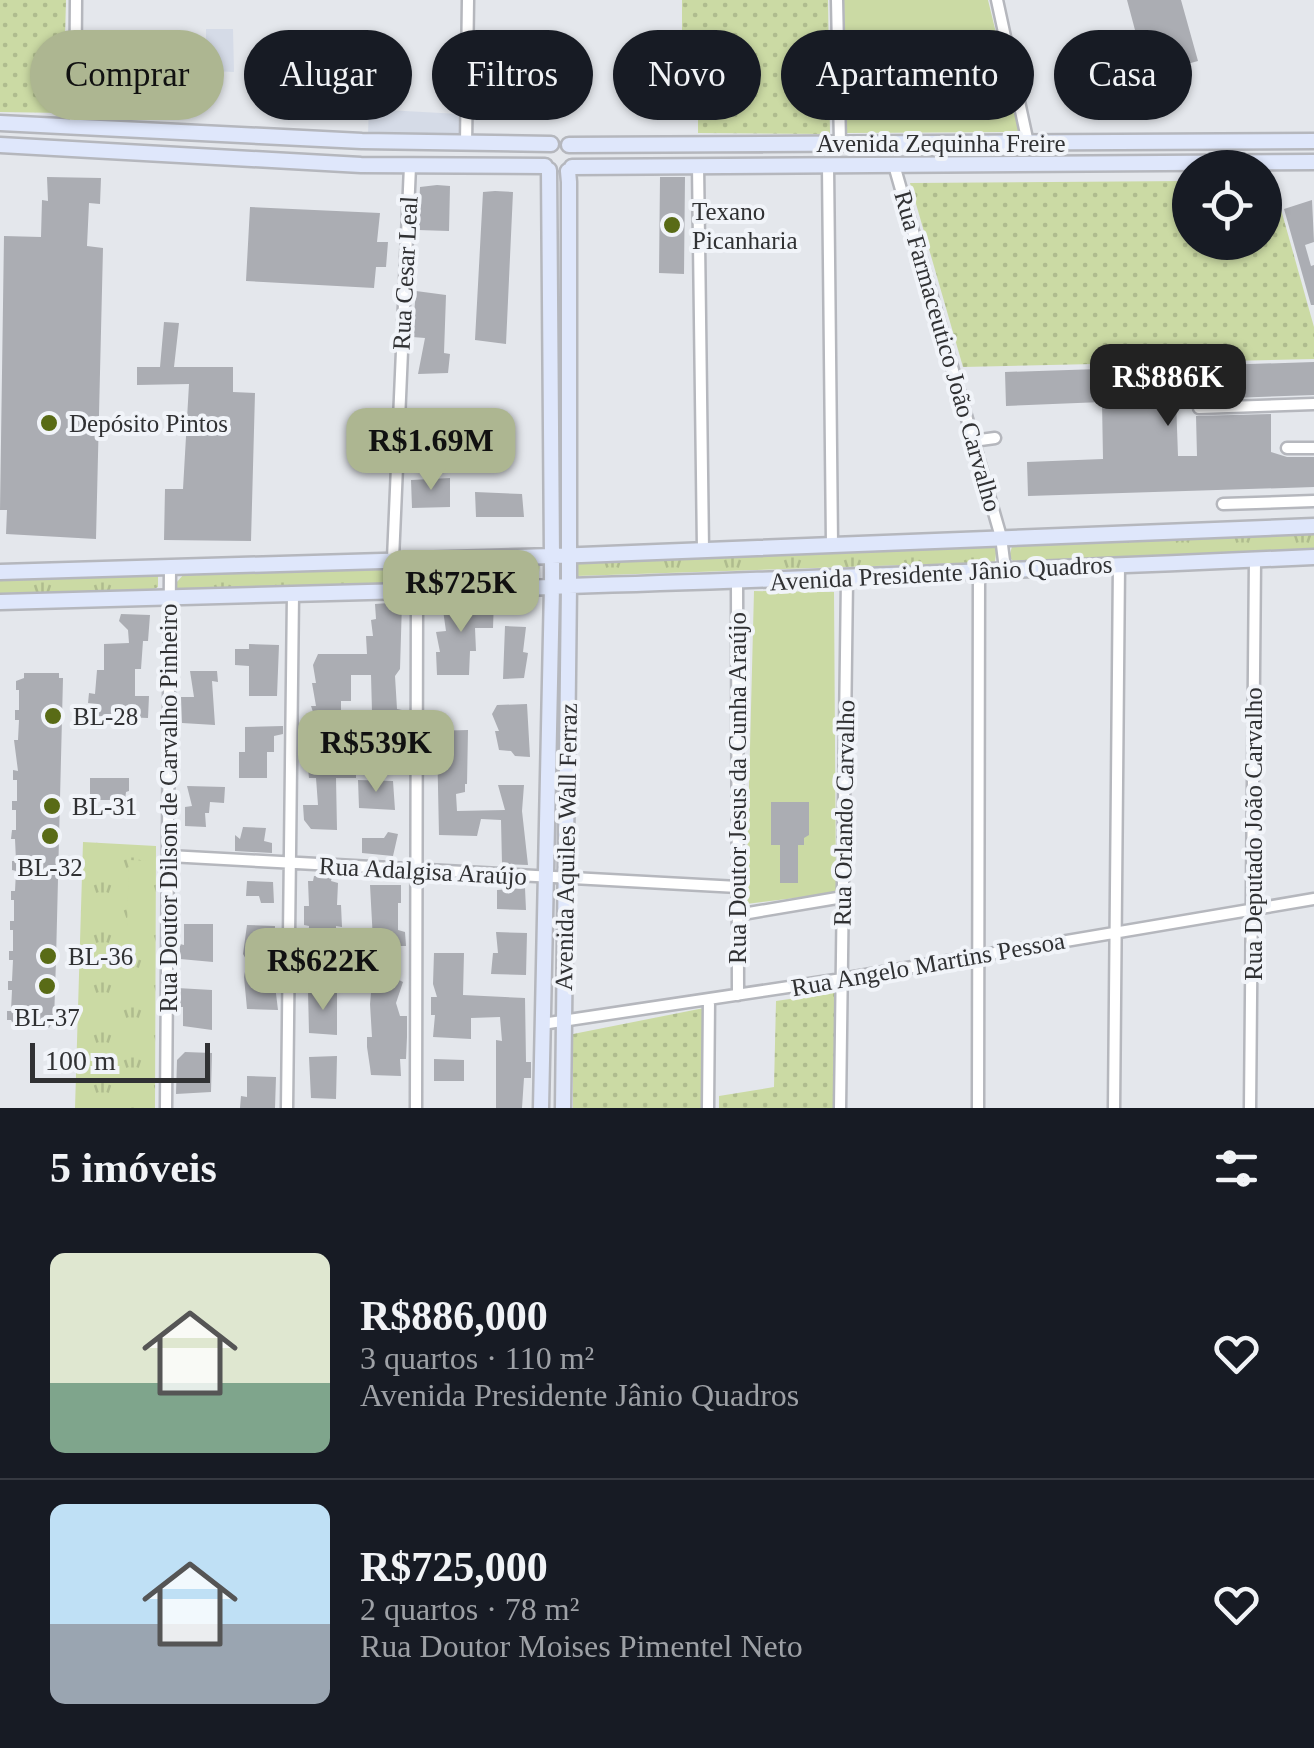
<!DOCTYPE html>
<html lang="pt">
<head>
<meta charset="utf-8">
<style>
	:root { --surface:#171b24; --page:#20242c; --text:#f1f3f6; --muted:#9ea1a6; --line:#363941; --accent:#adb691 }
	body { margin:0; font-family:"Times New Roman",serif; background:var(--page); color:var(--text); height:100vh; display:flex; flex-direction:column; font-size:38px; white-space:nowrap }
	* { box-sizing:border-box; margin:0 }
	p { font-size:32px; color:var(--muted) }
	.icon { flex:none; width:55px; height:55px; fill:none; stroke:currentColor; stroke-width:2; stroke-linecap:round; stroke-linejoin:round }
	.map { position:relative; height:1108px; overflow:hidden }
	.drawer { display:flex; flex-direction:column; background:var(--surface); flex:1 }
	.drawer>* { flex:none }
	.banner { position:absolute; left:30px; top:30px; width:1255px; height:90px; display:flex; gap:20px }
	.buttons { position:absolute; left:1172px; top:150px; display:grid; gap:20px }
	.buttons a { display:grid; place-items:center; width:110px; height:110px; border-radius:50%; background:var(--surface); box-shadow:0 2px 8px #0004; font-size:50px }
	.scale { position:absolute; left:30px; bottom:25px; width:180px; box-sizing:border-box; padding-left:10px; border:5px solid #303133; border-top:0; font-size:28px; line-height:35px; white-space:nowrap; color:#303133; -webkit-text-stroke:8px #f1f4f9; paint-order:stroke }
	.price { position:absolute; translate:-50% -85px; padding:0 22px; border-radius:20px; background:var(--accent); color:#111; font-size:32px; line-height:65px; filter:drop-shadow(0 2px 5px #0008) }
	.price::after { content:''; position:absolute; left:50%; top:60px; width:30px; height:22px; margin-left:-15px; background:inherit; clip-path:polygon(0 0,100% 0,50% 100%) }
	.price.active { background:#222; color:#fff }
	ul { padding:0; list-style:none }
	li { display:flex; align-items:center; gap:30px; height:250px; padding:0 50px }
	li+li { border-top:2px solid var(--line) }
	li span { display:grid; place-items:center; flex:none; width:280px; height:200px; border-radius:15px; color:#555 }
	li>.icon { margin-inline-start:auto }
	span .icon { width:120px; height:120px; fill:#fffc; stroke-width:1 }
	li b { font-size:42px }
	h2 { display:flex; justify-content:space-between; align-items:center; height:120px; padding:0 50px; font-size:42px }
	.pill { padding:0 35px; border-radius:45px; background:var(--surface); box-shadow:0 2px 8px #0004; font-size:35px; line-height:90px }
	.pill.active { background:var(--accent); color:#111 }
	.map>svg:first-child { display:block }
</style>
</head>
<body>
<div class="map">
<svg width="1314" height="1108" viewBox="0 0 1314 1108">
	<defs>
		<pattern id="grass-dots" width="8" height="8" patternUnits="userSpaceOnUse" patternTransform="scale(2.5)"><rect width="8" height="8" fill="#cbdaa4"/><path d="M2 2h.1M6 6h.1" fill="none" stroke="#afbc8e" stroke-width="1.8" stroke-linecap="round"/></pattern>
		<pattern id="park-tufts" width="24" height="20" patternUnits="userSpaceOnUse" patternTransform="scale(2.5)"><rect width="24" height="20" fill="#cbdaa4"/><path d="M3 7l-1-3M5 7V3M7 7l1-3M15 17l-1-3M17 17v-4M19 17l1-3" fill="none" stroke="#afbc8e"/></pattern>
	</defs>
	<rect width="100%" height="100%" fill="#e4e7ec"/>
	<path fill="#d5dbe7" d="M 206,29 L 233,29 L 234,72 L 190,70 L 190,46 L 206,47 Z
		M 369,109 L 459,114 L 459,138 L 368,133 Z"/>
	<path fill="url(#grass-dots)" d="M 0,0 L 66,0 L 63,113 L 0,112 Z
		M 682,0 L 828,0 L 830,134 L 698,133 L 698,48 L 682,49 Z
		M 1190,181 L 1190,242 L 1265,242 L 1265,181 L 1273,181 L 1314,327 L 1314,359 L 963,367 L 910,183 Z
		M 837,992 L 834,1108 L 719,1108 L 719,1096 L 774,1087 L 776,1001 Z
		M 704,1008 L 702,1108 L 573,1108 L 573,1034 Z"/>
	<path fill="url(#park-tufts)" d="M 1314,533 L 1314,551 L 1013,561 L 1009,557 L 1013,543 Z
		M 997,545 L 995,562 L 576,576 L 576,560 Z
		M 536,559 L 540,564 L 538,581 L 182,591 L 177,589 L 176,583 L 184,574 Z
		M 158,573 L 158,587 L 152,590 L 0,593 L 0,574 Z
		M 83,842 L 156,846 L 155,1108 L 75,1108 Z"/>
	<path fill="#cbdaa4" d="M 844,0 L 988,0 L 1020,132 L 846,133 Z
		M 754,591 L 834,592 L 836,893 L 746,904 Z
		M 129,860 L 153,861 L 151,927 L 127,927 Z"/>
	<path fill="#abadb3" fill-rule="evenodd" d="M 1127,0 L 1181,0 L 1198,61 L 1147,75 Z
		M 47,177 L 101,178 L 100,204 L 89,203 L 87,246 L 103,248 L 96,539 L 6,534 L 7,510 L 0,510 L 4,236 L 41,237 L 42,200 L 48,201 Z
		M 660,177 L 685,177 L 684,274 L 659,273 Z
		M 437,185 L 450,186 L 449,231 L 418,230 L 420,187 Z
		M 495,191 L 513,192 L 506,344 L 475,340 L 483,192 Z
		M 1312,200 L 1314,242 L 1305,245 L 1311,266 L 1314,265 L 1314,305 L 1311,305 L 1284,209 Z
		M 250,207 L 380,213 L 377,242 L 388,242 L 386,267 L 376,267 L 374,288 L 246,281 Z
		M 416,291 L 446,295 L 444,353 L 450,354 L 448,373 L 418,374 L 425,338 L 412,337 Z
		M 164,322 L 179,323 L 174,367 L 233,367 L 233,392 L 255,393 L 251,541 L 164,540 L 165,489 L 183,489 L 189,384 L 137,385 L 137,367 L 160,367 Z
		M 1314,362 L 1314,395 L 1176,400 L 1178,456 L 1197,456 L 1196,416 L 1271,414 L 1271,452 L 1287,457 L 1314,457 L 1314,487 L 1028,496 L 1027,462 L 1103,459 L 1102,402 L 1006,406 L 1005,372 Z
		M 450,478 L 450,507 L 412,508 L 411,480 Z
		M 475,492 L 522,494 L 524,517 L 476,517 Z
		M 494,599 L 493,628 L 475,628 L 476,651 L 470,651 L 469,675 L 437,675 L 436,652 L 440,652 L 436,632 L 446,631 L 442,603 L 475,606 L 475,600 Z
		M 402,602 L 400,669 L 395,676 L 397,709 L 402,710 L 398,754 L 356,751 L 356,778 L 336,778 L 337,830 L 311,829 L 304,820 L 303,805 L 318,805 L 316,778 L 309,778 L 307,759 L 316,754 L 313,743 L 317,724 L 311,706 L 316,706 L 312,683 L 316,683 L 313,665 L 318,654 L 367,654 L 366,636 L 373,636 L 371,620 L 376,619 L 375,604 ZM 351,675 L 371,675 L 372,712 L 365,712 L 368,729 L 341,730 L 341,701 L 351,701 Z
		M 121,614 L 150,615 L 148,641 L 143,641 L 141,669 L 135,669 L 135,696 L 149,696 L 148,718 L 98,716 L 98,704 L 88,703 L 89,693 L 95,694 L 97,670 L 104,670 L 104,644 L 129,643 L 128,630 L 119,621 Z
		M 505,626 L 526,627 L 523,652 L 528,653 L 524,678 L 503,679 Z
		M 249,644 L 279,645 L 277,696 L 249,696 L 249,666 L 235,665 L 235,649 L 249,649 Z
		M 190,671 L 217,671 L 218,682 L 212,681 L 215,725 L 182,723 L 181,697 L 194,697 Z
		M 24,673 L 59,673 L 59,678 L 63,678 L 56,960 L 54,1020 L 49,1028 L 15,1027 L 11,1020 L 7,1020 L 7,1011 L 11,1011 L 12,990 L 8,990 L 8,981 L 12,981 L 13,960 L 9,960 L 9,951 L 13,951 L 13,930 L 10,930 L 10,921 L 14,921 L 14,900 L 11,900 L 11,891 L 15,891 L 16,871 L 12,870 L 12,861 L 16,861 L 15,839 L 11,839 L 12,830 L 16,830 L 16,810 L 12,810 L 12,801 L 17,801 L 17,780 L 13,780 L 13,770 L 18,771 L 14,740 L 18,740 L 19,720 L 15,720 L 15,710 L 19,710 L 19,690 L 16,690 L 16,681 L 24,678 Z
		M 527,704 L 530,757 L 515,756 L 511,751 L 499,750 L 495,731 L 499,731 L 492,714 L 497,705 Z
		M 283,726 L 283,734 L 274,736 L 274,752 L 267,752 L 267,778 L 239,778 L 239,752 L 245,752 L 245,727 Z
		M 468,730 L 467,784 L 465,784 L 465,792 L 456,794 L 457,811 L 505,810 L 498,785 L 524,785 L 522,811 L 528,865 L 502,864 L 501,820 L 481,819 L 477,836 L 439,835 L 437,740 L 431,740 L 430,731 Z
		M 90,778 L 129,778 L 129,791 L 126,792 L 125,800 L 90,800 Z
		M 358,780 L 393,781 L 395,810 L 359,808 Z
		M 187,786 L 225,787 L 224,803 L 210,802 L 209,813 L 205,813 L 206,827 L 185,826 L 185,807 L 192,806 Z
		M 771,802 L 809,802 L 809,835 L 804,838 L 804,845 L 798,845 L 798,883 L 780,883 L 780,845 L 771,845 Z
		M 243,827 L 266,828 L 264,841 L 272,843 L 272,853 L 235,851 L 235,835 L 240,839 Z
		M 388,832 L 398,834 L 393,856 L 362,853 L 362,838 L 384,838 Z
		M 314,876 L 332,877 L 331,881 L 338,883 L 337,905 L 341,905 L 342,927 L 336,926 L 336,971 L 308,968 L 309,926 L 304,925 L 304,906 L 309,906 L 308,881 L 313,881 Z
		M 247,881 L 273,882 L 274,903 L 261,903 L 259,896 L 246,896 Z
		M 370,885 L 401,885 L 401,903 L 398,903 L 398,930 L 405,932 L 406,946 L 400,946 L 399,980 L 403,982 L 396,1003 L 400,1016 L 407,1016 L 407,1037 L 406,1059 L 400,1059 L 401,1076 L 371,1075 L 370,1067 L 367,1047 L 367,1037 L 372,1037 L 370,1004 L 374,959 Z
		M 525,888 L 526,910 L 497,909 L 497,890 Z
		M 184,924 L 213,924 L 213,962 L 180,959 L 180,944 L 184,945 Z
		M 247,925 L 275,926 L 274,977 L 278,1010 L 247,1009 L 244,977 L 247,961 L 243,954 Z
		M 496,932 L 527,933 L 526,975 L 491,974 L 493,953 L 498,953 Z
		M 434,953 L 464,953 L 463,995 L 525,998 L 526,1062 L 531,1062 L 531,1078 L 524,1078 L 522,1108 L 496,1108 L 496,1040 L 502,1041 L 500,1017 L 471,1018 L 471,1039 L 433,1037 L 435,1015 L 431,1015 L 431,997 L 437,997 L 433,984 Z
		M 177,988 L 212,990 L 212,1030 L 183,1026 L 183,1007 L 178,1007 Z
		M 308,991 L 337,992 L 337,1035 L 309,1033 Z
		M 185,1052 L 212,1053 L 211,1092 L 176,1094 L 177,1060 Z
		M 337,1056 L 336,1099 L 311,1098 L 309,1057 Z
		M 434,1059 L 464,1060 L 464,1081 L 434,1081 Z
		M 247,1076 L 276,1077 L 275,1108 L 240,1108 L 241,1096 L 247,1097 Z"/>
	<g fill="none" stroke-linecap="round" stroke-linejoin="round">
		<g stroke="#b5b7bd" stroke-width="15">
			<path id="street" d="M 837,0 L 840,143
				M 997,0 L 1028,143
				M 75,125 L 76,0
				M 466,144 L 468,0
				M 698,165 L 703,550
				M 894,165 L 1001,537 L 1005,569
				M 828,166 L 832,544
				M 1199,408 L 1314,404
				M 973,441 L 995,438
				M 1287,448 L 1314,448
				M 1223,504 L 1314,501
				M 393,559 L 410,166
				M 737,581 L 738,995
				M 169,856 L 738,887
				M 737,915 L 843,897
				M 542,1024 L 842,979 L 1314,899
				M 166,1108 L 170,568
				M 287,1108 L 293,594
				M 416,1108 L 417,590
				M 708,1108 L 709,1000
				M 840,1108 L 847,579
				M 978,1108 L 979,570
				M 1114,1108 L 1119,564
				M 1250,1108 L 1255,560"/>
		</g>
		<g stroke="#b5b7bd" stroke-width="19">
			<path id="secondary" d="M 0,123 L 362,141 L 551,144
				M 0,145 L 361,165 L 545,166
				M 569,145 L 1314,141
				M 572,167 L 1314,162
				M 568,171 L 569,182 L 569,586 L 552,587 L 552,556 L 581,555 C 825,545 1069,535 1314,526
				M 0,572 L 552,556 L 549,170
				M 0,602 L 552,587 L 541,1108
				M 563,1108 L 569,586 C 817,579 1066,568 1314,557"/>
		</g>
		<use href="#street" stroke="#fff" stroke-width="10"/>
		<use href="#secondary" stroke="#dfe7fb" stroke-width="14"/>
	</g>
	<g fill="#596b16" stroke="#f1f4f9" stroke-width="4">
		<circle cx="672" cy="225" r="10"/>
		<circle cx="49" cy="423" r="10"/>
		<circle cx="53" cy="716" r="10"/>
		<circle cx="52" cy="806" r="10"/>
		<circle cx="50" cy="836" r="10"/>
		<circle cx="48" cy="956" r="10"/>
		<circle cx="47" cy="986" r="10"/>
	</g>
	<g text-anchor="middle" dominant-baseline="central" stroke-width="8" stroke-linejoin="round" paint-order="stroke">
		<g font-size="25" fill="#303133" stroke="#f1f4f9">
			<text x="941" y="143">Avenida Zequinha Freire</text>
			<text transform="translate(405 273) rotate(-87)">Rua Cesar Leal</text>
			<text transform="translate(948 351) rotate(74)">Rua Farmaceutico João Carvalho</text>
			<text transform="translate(941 573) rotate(-3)">Avenida Presidente Jânio Quadros</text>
			<text transform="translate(737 788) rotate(-90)">Rua Doutor Jesus da Cunha Araújo</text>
			<text transform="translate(168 808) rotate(-90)">Rua Doutor Dilson de Carvalho Pinheiro</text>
			<text transform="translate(844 813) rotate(-89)">Rua Orlando Carvalho</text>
			<text transform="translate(1253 834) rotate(-90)">Rua Deputado João Carvalho</text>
			<text transform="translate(566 847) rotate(-89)">Avenida Aquiles Wall Ferraz</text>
			<text transform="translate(423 871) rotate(3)">Rua Adalgisa Araújo</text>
			<text transform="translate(928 964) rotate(-10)">Rua Angelo Martins Pessoa</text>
		</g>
		<g font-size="25" fill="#303133" stroke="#f1f4f9" text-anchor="start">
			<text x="692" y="211">Texano<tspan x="692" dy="29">Picanharia</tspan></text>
			<text x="69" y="423">Depósito Pintos</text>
			<text x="73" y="716">BL-28</text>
			<text x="72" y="806">BL-31</text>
			<text x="50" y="867" text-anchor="middle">BL-32</text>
			<text x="68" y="956">BL-36</text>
			<text x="47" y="1017" text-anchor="middle">BL-37</text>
		</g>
	</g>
</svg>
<div class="buttons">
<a><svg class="icon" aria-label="locate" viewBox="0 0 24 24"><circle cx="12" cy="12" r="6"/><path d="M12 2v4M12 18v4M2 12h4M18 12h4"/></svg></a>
</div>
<div class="scale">100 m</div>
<b class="price active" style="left:1168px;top:429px">R$886K</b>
<b class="price" style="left:431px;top:493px">R$1.69M</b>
<b class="price" style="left:461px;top:635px">R$725K</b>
<b class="price" style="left:376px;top:795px">R$539K</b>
<b class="price" style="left:323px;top:1013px">R$622K</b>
<div class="banner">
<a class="pill active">Comprar</a>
<a class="pill">Alugar</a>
<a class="pill">Filtros</a>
<a class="pill">Novo</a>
<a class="pill">Apartamento</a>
<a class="pill">Casa</a>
</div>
</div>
<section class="drawer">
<h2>5 imóveis<svg class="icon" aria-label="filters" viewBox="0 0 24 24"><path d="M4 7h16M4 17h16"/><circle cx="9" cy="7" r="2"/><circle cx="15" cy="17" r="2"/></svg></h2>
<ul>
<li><span style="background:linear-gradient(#dfe7d0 65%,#7fa58c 0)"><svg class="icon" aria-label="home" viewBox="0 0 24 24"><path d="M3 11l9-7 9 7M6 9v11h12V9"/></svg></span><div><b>R$886,000</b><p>3 quartos · 110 m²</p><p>Avenida Presidente Jânio Quadros</p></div><svg class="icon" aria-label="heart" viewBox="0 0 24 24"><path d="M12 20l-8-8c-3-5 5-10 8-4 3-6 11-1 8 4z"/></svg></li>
<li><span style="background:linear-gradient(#bfe0f5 60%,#9aa5b1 0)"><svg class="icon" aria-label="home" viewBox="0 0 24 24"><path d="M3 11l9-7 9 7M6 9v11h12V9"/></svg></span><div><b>R$725,000</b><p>2 quartos · 78 m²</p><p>Rua Doutor Moises Pimentel Neto</p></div><svg class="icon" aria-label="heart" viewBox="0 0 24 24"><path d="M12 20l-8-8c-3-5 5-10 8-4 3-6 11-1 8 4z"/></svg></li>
</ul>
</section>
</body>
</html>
